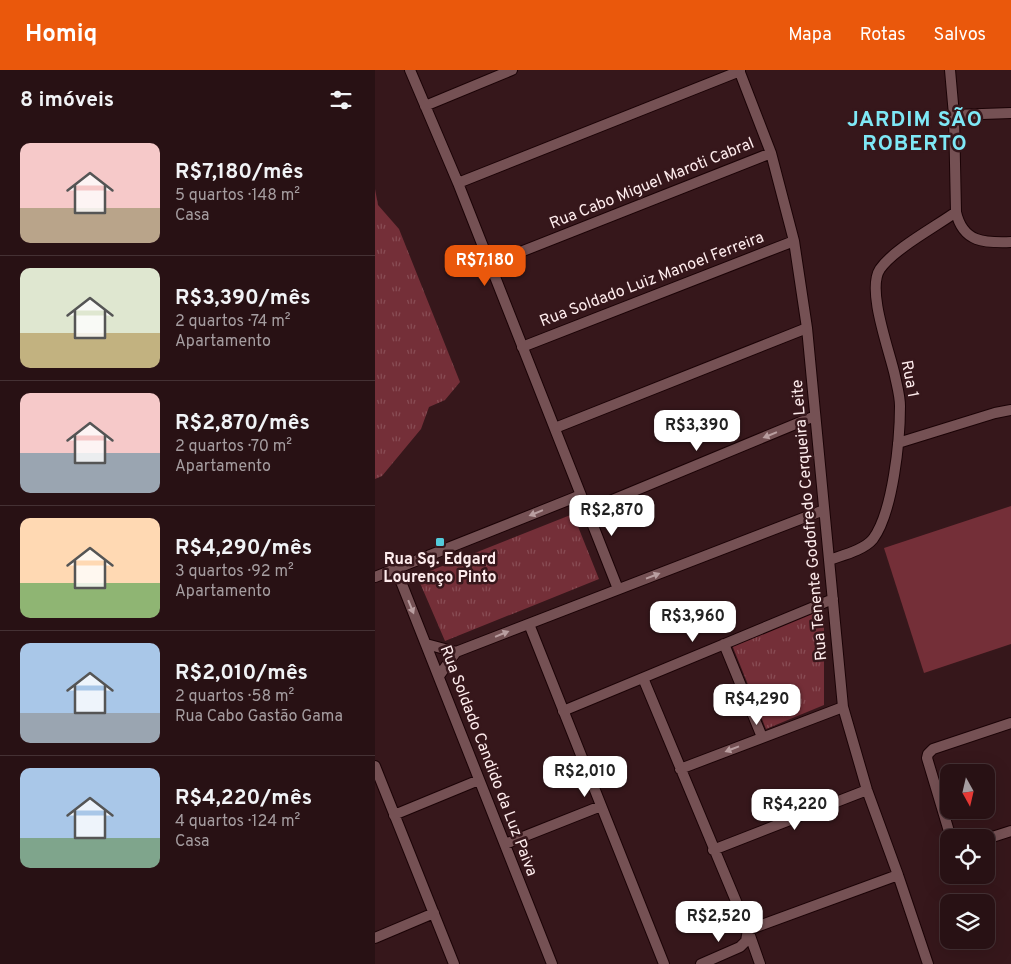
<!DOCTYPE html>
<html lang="pt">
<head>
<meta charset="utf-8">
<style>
	:root { --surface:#281114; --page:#301a1d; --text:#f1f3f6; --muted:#a59da0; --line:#443134; --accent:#ea580c }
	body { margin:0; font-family:Overpass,sans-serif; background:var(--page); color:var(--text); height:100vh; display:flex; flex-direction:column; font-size:19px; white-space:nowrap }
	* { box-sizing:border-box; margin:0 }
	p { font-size:16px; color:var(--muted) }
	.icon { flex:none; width:28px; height:28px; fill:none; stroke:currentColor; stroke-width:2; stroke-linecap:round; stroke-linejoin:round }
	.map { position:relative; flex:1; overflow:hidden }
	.sheet { display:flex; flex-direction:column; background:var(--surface); width:375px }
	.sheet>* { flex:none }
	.needle { width:32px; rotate:172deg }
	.tools { position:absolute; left:565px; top:694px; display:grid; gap:10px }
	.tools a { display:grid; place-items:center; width:55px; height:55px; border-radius:10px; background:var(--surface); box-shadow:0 5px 20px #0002,0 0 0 1px var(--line); font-size:25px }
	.price { position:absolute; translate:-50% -42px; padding:0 11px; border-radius:10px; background:#fff; color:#222; font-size:16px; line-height:32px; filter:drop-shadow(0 1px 2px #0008) }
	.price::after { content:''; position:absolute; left:50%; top:30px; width:15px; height:11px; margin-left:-8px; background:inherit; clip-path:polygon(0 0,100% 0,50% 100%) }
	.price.on { background:var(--accent); color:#fff }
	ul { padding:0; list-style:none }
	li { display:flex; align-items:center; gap:15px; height:125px; padding:0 20px }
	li+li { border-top:1px solid var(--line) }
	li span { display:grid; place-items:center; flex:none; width:140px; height:100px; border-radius:10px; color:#555 }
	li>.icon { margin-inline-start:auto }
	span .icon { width:60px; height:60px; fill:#fffc; stroke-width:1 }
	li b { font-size:21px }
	h2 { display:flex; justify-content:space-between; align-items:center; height:60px; padding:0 20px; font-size:21px }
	header { display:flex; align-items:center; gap:30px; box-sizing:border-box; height:70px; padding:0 25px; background:var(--accent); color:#fff }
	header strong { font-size:24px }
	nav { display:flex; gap:28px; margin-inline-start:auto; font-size:18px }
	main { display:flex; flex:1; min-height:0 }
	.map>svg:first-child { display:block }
</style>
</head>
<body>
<header>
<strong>Homiq</strong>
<nav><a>Mapa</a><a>Rotas</a><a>Salvos</a></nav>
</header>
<main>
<section class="sheet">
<h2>8 imóveis<svg class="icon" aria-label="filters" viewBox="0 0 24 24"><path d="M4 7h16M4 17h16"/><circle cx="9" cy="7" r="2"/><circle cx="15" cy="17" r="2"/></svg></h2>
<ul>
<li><span style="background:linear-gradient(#f6c9c9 65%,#b9a48a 0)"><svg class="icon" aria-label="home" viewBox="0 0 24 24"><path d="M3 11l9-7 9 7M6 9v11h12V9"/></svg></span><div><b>R$7,180/mês</b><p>5 quartos · 148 m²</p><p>Casa</p></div></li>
<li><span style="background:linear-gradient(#dfe7d0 65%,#c2b280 0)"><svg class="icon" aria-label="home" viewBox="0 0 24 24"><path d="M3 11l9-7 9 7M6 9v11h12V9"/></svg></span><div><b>R$3,390/mês</b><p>2 quartos · 74 m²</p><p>Apartamento</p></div></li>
<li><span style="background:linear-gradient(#f6c9c9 60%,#9aa5b1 0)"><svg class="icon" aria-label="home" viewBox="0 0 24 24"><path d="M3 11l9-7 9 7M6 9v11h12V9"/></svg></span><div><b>R$2,870/mês</b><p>2 quartos · 70 m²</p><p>Apartamento</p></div></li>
<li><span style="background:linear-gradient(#ffd9b3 65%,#8fb573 0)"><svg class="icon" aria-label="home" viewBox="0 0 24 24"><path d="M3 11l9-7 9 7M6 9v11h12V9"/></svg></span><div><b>R$4,290/mês</b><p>3 quartos · 92 m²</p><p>Apartamento</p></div></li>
<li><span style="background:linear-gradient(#a9c7e8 70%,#9aa5b1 0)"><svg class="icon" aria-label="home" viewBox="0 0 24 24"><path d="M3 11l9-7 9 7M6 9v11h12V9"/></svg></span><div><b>R$2,010/mês</b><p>2 quartos · 58 m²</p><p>Rua Cabo Gastão Gama</p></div></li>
<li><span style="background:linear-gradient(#a9c7e8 70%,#7fa58c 0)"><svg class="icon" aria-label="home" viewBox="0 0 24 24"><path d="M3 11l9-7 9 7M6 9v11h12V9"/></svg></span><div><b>R$4,220/mês</b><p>4 quartos · 124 m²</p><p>Casa</p></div></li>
</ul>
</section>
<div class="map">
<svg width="636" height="894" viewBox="0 0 636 894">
	<defs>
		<pattern id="grass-tufts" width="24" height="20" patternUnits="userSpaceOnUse" patternTransform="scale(1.25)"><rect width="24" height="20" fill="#742f38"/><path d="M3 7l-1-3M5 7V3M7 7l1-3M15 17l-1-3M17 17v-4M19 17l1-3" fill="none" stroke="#894d55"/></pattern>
	</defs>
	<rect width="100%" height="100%" fill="#36171b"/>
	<path fill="url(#grass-tufts)" d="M 0,119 L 3,135 L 24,159 L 85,312 L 70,330 L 54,337 L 46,359 L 7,406 L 0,409 Z
		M 198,444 L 224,509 L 70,571 L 42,506 Z
		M 449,538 L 449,635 L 391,659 L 357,575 Z"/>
	<path fill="#742f38" d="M 636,436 L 636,574 L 549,603 L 509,478 Z"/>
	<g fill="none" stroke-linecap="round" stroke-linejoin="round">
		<g stroke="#1b0306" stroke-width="12">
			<path id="minor" d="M 35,0 L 83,113 L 243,519
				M 364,0 L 396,83 L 419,171 L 432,258 L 468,637 L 492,720 L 523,805 L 553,894
				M 575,0 L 579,45 L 581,142 C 588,173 610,173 636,172
				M 50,36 L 137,0
				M 579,45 L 636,43
				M 83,113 L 365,1
				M 115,194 L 396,83
				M 147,277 L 419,171
				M 180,358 L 432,258
				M 523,373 L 620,343 L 636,340
				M 213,440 L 440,346
				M 454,490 C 468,485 489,480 498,469 C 518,442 525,370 525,336 C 525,326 522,316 520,306 C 515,282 491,220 505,199 C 519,179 560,157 581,142
				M 21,499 L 177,894
				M 0,507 L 206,425
				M 154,554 L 289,894
				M 51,574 L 81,582 L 449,440
				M 349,574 L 387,667
				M 64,606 L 81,582
				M 268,608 L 373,860 L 385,894
				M 188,641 L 458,529
				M 0,696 L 79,894
				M 305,699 L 468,637
				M 19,745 L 104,710
				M 576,768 L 552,688 L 553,684 L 558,679 L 636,653
				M 611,769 L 636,761
				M 130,774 L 226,736
				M 338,780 L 492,720
				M 0,868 L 59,843
				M 326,894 L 365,877 L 371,871 L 373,860 L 523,805"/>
		</g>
		<use href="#minor" stroke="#755154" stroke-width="10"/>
	</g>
	<defs><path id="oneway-solid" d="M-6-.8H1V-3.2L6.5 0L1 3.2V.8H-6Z" transform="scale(1.25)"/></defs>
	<g fill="#b99ea0">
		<use href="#oneway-solid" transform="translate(395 365) rotate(158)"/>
		<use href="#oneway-solid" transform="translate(161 443) rotate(158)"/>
		<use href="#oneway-solid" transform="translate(278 506) rotate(-21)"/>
		<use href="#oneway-solid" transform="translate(36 537) rotate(68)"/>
		<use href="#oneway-solid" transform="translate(127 564) rotate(-22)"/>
		<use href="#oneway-solid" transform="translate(357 679) rotate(159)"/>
	</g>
	<rect fill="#53cbdb" stroke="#36171b" stroke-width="2" x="60" y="467" width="10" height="10" rx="2.5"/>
	<g text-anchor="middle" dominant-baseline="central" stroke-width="5" stroke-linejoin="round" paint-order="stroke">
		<g font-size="16" fill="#fdebec" stroke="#36171b">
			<text transform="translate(277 114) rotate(-22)">Rua Cabo Miguel Maroti Cabral</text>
			<text transform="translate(277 210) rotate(-21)">Rua Soldado Luiz Manoel Ferreira</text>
			<text transform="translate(534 309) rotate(79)">Rua 1</text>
			<text transform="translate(435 450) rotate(-95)">Rua Tenente Godofredo Cerqueira Leite</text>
			<text transform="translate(113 691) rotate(69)">Rua Soldado Candido da Luz Paiva</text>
		</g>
		<g font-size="16" font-weight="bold" fill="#fdebec" stroke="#36171b">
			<text x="65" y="490">Rua Sg. Edgard<tspan x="65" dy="18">Lourenço Pinto</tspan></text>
		</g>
		<g font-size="21" font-weight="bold" letter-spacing="1" fill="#7ee8f6" stroke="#36171b">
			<text x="540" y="50">JARDIM SÃO<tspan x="540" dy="24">ROBERTO</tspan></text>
		</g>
	</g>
</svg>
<div class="tools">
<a><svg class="needle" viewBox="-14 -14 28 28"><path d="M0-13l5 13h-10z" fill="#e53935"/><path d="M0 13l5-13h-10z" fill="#a59da0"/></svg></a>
<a><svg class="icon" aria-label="locate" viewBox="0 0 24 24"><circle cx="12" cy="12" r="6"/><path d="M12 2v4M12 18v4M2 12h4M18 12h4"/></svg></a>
<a><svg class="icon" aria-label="layers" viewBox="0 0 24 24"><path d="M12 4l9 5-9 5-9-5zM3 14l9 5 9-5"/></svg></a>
</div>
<b class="price on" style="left:110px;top:217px">R$7,180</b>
<b class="price" style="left:322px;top:382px">R$3,390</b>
<b class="price" style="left:237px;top:467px">R$2,870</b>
<b class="price" style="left:318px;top:573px">R$3,960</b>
<b class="price" style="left:382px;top:656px">R$4,290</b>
<b class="price" style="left:210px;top:728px">R$2,010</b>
<b class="price" style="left:420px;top:761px">R$4,220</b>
<b class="price" style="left:344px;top:873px">R$2,520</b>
</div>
</main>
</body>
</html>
